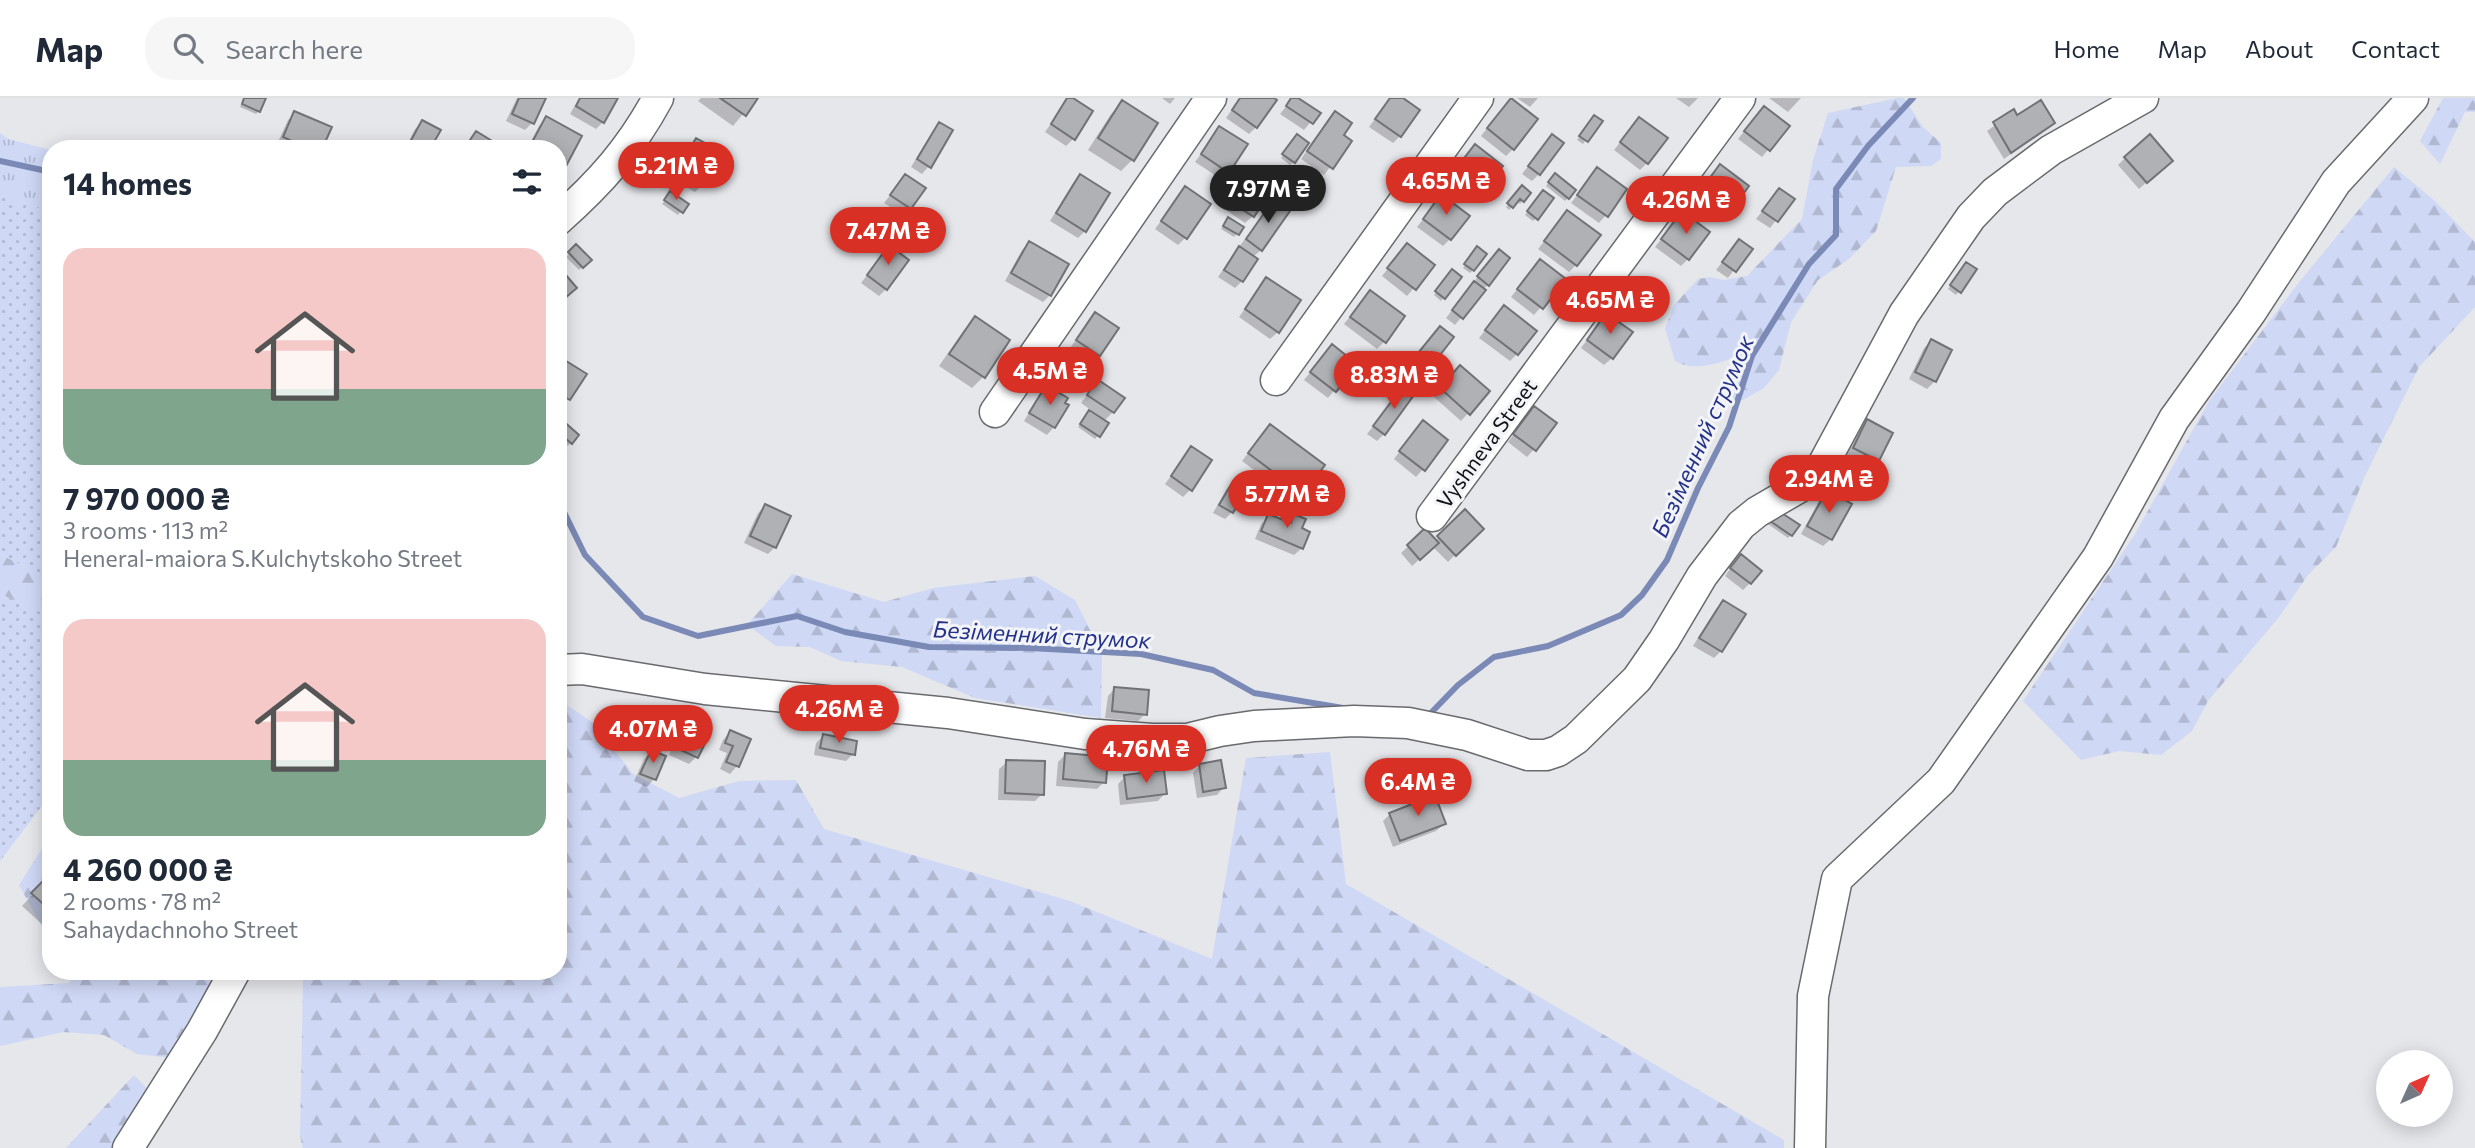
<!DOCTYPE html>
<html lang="en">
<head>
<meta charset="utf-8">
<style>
	body { margin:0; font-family:Commissioner,sans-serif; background:#f6f6f7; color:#1f2937; height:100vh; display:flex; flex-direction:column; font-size:26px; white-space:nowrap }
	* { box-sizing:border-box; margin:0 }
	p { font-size:23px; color:#747a83 }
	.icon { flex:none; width:38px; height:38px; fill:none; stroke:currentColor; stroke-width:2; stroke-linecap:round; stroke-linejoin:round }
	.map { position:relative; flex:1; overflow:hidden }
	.sheet { position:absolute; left:42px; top:42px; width:525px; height:840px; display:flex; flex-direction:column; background:#fff; border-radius:28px; box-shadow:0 4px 18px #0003 }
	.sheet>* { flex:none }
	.needle { width:46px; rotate:45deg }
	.controls { position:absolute; left:2376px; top:952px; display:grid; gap:14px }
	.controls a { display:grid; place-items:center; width:77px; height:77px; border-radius:50%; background:#fff; box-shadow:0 4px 18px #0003; font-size:35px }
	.price { position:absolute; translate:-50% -60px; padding:0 16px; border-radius:24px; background:#d93025; color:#fff; font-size:23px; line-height:46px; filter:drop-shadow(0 2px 4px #0008) }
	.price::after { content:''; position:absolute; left:50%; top:42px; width:21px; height:16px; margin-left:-10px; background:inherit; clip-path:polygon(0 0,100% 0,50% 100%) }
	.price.active { background:#222; color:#fff }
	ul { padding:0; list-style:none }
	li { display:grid; align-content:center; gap:14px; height:371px; padding:0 21px }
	li span { display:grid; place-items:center; height:217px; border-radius:21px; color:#555 }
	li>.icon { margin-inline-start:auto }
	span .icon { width:126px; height:126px; fill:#fffc; stroke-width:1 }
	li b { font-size:30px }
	h2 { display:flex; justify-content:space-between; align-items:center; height:84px; padding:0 21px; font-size:30px }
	header { display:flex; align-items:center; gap:42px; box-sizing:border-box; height:98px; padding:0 35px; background:#fff; border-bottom:2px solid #e0e1e3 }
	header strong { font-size:33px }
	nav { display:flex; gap:38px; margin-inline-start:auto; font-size:24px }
	.search { width:490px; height:63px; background:#f6f6f7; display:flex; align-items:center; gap:18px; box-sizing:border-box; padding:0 24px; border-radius:28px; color:#747a83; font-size:26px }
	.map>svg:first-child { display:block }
</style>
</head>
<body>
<header>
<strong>Map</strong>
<div class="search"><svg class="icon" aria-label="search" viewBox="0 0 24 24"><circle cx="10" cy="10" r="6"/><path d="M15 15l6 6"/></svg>Search here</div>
<nav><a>Home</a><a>Map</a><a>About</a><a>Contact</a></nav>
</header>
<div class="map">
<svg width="2475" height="1050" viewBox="0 0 2475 1050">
	<defs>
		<pattern id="grass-tufts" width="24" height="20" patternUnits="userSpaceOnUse" patternTransform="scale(1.75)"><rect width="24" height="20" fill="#cfd8f5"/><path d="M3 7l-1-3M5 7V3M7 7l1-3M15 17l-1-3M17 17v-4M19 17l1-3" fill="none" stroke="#b1b8d1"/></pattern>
		<pattern id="forest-firs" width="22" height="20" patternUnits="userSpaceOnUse" patternTransform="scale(1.75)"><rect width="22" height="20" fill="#cfd8f5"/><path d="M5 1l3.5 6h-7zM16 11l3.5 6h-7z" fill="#b1b8d1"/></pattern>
		<pattern id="garden-dots" width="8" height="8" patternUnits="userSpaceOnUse" patternTransform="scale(1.75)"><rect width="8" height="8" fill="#cfd8f5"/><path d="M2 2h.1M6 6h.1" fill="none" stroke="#b1b8d1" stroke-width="1.8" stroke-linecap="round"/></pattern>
	</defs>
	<rect width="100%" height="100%" fill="#e6e7eb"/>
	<path fill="url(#grass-tufts)" d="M0 35 8 41 51 52V113L0 98Z"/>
	<path fill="url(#forest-firs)" d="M1897 0H1904L1923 29 1941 45V61L1931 68 1896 69 1876 133 1849 161 1818 182 1791 224 1779 272 1764 290 1743 302 1731 301 1728 289 1742 257C1721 264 1695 275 1675 263L1665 230 1674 207 1698 181 1710 179 1723 182 1747 178 1802 121 1813 62 1828 15Z
		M2443 0H2475V14H2465L2440 66 2420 43Z
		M2394 69 2435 103 2475 144V209L2419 269 2365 378 2336 449 2308 477 2279 519 2208 603 2192 633 2161 657 2119 653 2081 662 2023 603 2135 436 2209 303 2300 183Z
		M0 456 51 482V519L0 496Z
		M792 476 884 504 933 490 1035 478 1075 502 1102 555 1101 620 975 600 902 569 841 563 810 549 776 548 747 527Z
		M558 601 592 624 633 676 679 700 739 683 796 682 824 731 1070 803 1212 861 1246 660 1330 654 1346 786 1784 1042V1050H303L300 1038 303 882 301 873H558Z
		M51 736V837L42 829 19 787Z
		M73 873H225L180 961 137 956 104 937 63 934 0 948V889L69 885Z
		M134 977 156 1000 117 1050H66Z"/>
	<path fill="url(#garden-dots)" d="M0 98 51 113V482L0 456Z
		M0 496 51 519V696L0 763Z"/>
	<path fill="#0003" d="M244 0H261L259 13 256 16 240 9Z
		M517 0H544L532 25 525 32 506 23Z
		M579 0H616L603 24 596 31 570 16Z
		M701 0H756L733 28 698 3Z
		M1069 0 1073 41 1066 48 1045 34Z
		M1162 0H1175L1170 6Z
		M1240 0H1271L1256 29 1249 36 1226 20Z
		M1293 0 1318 15 1304 32 1280 16Z
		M1390 0H1400V38L1393 45 1369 29Z
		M1517 0H1538L1530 9Z
		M1676 0H1698L1689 9Z
		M1769 0H1801L1788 14Z
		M1123 4 1132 62 1121 73 1088 52 1111 16Z
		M1504 9 1513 51 1506 58 1481 38Z
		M2013 14 2017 19 2053 25 2004 61 1987 33Z
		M295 15 320 51H286L277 46 288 22Z
		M1757 17 1787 29 1762 59 1738 41Z
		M546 20 580 38 564 69 558 74V51H527L539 28Z
		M1639 21 1647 65 1640 72 1614 52Z
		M1328 22 1350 43 1324 77 1301 61Z
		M1591 22 1600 24 1583 46 1577 42Z
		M422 24 428 51H405L415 31Z
		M940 26 929 68 922 76 911 69 933 33Z
		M1220 30 1228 73 1221 81 1195 64Z
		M476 35 501 51H463Z
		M696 42 702 87 695 94 672 81 689 49Z
		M1294 42 1293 64 1290 67 1281 60Z
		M381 45 393 50 392 51H376Z
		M1545 46 1539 76 1532 83 1522 76Z
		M1468 56 1501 69 1475 99 1450 80Z
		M2125 60 2163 70 2139 91 2118 67Z
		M1597 72 1606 117 1599 125 1571 105Z
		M1713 76 1729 113 1722 120 1695 100Z
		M905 78 924 91 903 117 884 105Z
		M1080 78 1085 133 1078 140 1050 123 1073 85Z
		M1552 80 1568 100 1565 103 1546 88Z
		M1240 82 1250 103 1253 118 1245 125 1220 108Z
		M1185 90V140L1178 147 1155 131Z
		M1779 92 1792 102 1770 130 1756 121Z
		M1519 93 1529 95 1520 106 1517 103 1509 112 1506 109Z
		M1540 97 1536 120 1533 123 1525 117Z
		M667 99 686 107 678 117 662 106Z
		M1441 99 1450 141 1443 148 1417 129Z
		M1274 103 1261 152 1253 159 1242 183 1235 190 1218 179 1232 158Z
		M1682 115 1688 161 1681 168 1655 149Z
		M1561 122 1576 167 1569 174 1538 151Z
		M1226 125 1242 130 1234 139 1221 131Z
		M1739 143 1750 151 1728 180 1716 172Z
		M1029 145 1050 197 1043 204 1005 183 1022 152Z
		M576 149 589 162 579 172 566 159Z
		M889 149 886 191 879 198 861 185Z
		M1474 154 1473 172 1470 175 1463 170Z
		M1400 155 1433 167 1407 198 1382 178Z
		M1492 160 1488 186 1455 227 1446 220Z
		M1963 169 1975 172 1956 197 1948 191Z
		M1533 171 1564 182 1534 217 1511 199Z
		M1450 177 1443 200 1441 203 1434 197Z
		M1266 181 1278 234 1270 241 1239 219Z
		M1370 194 1384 244 1377 251 1344 226Z
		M1095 216 1099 257 1092 264 1070 250Z
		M1497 217 1517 256 1510 263 1479 240Z
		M1606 217 1612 260 1604 267 1581 250Z
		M975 220 983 279 972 290 939 268 964 232Z
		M1433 238 1451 240 1424 272 1413 263Z
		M1931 243 1950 252 1935 283 1927 291 1909 281 1924 250Z
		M1325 256 1355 267 1328 300 1304 282Z
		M558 268 585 276 562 309 558 307Z
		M1380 272 1381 286 1378 289 1370 284Z
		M1453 276 1488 293 1461 323 1434 299Z
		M1097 284 1113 314 1103 324 1107 326 1095 341 1078 329 1091 312 1081 305Z
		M1403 291 1384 336 1377 343 1367 336Z
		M1044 294 1067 308 1054 329 1047 337 1024 323 1037 301Z
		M1527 318 1534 351 1527 359 1508 344Z
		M1868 323 1891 336 1877 362 1870 369 1847 357 1860 331Z
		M558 326 577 337 568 348 558 340Z
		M1416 331 1423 371 1416 379 1394 361Z
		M1263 336 1322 367 1294 402 1242 363Z
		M1191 351 1190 392 1183 399 1165 386Z
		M1233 385 1232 414 1225 421 1213 415 1226 392Z
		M1827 394 1831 441 1823 448 1801 436 1820 401Z
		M765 408 775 449 768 456 744 445 758 415Z
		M1465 414 1481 431 1448 464 1433 449 1412 468 1401 455 1425 433 1435 443Z
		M1774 417 1791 437 1788 440 1768 426Z
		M1269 418 1287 426 1295 418 1302 450 1294 457 1255 441 1261 426Z
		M1734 465 1750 485 1743 492 1725 478Z
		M1723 504 1721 553 1714 560 1693 548 1716 511Z
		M1115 590 1145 616 1138 623 1105 620 1108 598Z
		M688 624 696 659 689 666 669 657 680 632Z
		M730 634 737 668 730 676 720 671 727 655 719 652 723 642Z
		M823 638 853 656 846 663 814 657 816 645Z
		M651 654 664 659 654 681 647 689 634 683 644 661Z
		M1065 657 1104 684 1097 691 1056 688 1058 664Z
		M1007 664 1042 696 1035 703 998 702 999 671Z
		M1200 667 1224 689 1217 697 1197 700 1193 675Z
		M1125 679 1165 695 1158 703 1120 707 1118 686Z
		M1390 716 1444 726 1436 733 1393 749 1383 723Z
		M51 777V824L45 829 22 808Z"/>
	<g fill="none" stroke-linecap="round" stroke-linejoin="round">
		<path stroke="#7b89b6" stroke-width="6" d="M0 63 51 74
			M558 402 585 457 643 519 698 538 797 518 845 534 929 549 1030 550 1141 556 1213 572 1254 595 1343 610
			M1427 619 1458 587 1494 559 1548 548 1621 517 1642 497 1667 462 1698 390 1729 329 1752 258 1809 166 1836 137V91L1868 48 1913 0"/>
	</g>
	<path fill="#afb1b4" stroke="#717275" stroke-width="2" d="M244 0H266L260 14 242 6Z
		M519 0H546L534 26 512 16Z
		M580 0H618L604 25 576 8Z
		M720 0H758L746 18Z
		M1067 0H1073L1093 13 1075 42 1051 26Z
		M1240 0H1274L1277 2 1257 30 1232 12Z
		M1291 0H1298L1321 15 1313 26 1286 8Z
		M1390 0H1403L1420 12 1401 39 1375 21Z
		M1511 0 1538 21 1514 52 1487 30Z
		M1122 2 1158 25 1134 63 1098 40Z
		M2041 2 2055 25 2011 55 1993 24 2014 11 2017 17Z
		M1764 8 1790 28 1770 53 1744 33Z
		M294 13 332 29 322 51H309L283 39Z
		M1335 13 1352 25 1344 37 1352 43 1333 71 1307 53Z
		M1594 17 1603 23 1588 44 1579 38Z
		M546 18 582 38 565 70 558 66V51L529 50Z
		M1639 19 1668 40 1648 66 1620 44Z
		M422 22 441 32 430 51H413L408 48Z
		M939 24 953 32 931 70 917 61Z
		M1219 28 1248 46 1229 75 1201 56Z
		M476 33 505 51H477L468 45Z
		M1297 36 1309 45 1295 65 1282 56Z
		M1552 36 1564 45 1540 77 1528 68Z
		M2150 36 2173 63 2147 85 2124 59Z
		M696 40 721 54 703 88 677 73Z
		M1475 46 1503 68 1483 93 1455 72Z
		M1720 66 1749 88 1730 114 1701 92Z
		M1597 69 1627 91 1608 119 1577 97Z
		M1555 75 1576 92 1569 101 1548 84Z
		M905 76 926 90 911 111 890 97Z
		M1080 76 1110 95 1086 134 1056 115Z
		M1240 79 1259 92 1253 102 1261 108 1254 119 1226 101Z
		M1522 87 1531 95 1524 104 1520 101 1513 110 1507 105Z
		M1185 88 1211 106 1187 141 1161 123Z
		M1779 90 1795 101 1778 124 1762 113Z
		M1543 92 1554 100 1538 122 1527 113Z
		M670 93 689 106 683 115 664 102Z
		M1441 96 1470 118 1451 142 1423 121Z
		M1274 101 1290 113 1262 153 1246 141Z
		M1567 112 1601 137 1577 168 1544 143Z
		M1682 113 1710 134 1689 162 1661 141Z
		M1228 119 1244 129 1239 137 1223 128Z
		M1739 141 1753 151 1736 174 1722 164Z
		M1029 143 1069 166 1051 198 1011 175Z
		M1407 145 1435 167 1416 192 1387 170Z
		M576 146 592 162 583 170 568 154Z
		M889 147 909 162 887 192 867 177Z
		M1239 148 1258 161 1243 184 1224 172Z
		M1477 148 1487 156 1474 173 1464 166Z
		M1499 151 1510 160 1489 188 1477 178Z
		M1540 161 1566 181 1543 211 1517 191Z
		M1966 164 1977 171 1961 195 1950 187Z
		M1452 171 1462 179 1445 201 1435 193Z
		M565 176 577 190 558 206V181Z
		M1266 179 1301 202 1279 235 1245 211Z
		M1474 183 1486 192 1463 221 1452 212Z
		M1370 192 1405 218 1386 245 1350 219Z
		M1504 207 1537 233 1518 257 1485 232Z
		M1095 214 1119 230 1100 258 1076 242Z
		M1606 215 1633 234 1613 261 1587 242Z
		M975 218 1010 242 985 280 949 256Z
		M1440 228 1454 239 1433 266 1418 255Z
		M1931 241 1952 252 1936 284 1915 274Z
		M1332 246 1358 267 1336 294 1310 274Z
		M563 261 587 276 570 302 558 295V268Z
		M1383 266 1392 274 1382 288 1372 280Z
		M1460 267 1490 293 1470 317 1440 290Z
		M1097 281 1125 300 1114 315 1087 297Z
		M1403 288 1414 297 1385 337 1373 328Z
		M1051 290 1068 300 1065 305 1069 307 1055 330 1029 315 1043 292 1048 295Z
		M1534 308 1557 325 1536 353 1513 336Z
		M1089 312 1109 325 1100 339 1080 326Z
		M561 321 579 337 572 346 558 334V324Z
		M1867 321 1893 335 1879 363 1853 350Z
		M1423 322 1448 342 1425 373 1399 353Z
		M1270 326 1325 367 1303 396 1248 355Z
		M1191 348 1212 362 1192 393 1171 378Z
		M1233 383 1247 391 1233 415 1219 407Z
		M1827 392 1852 406 1832 442 1807 428Z
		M765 406 791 418 776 450 750 438Z
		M1465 411 1484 431 1456 458 1437 438Z
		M1777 412 1800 427 1792 438 1770 423Z
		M1268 416 1291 425 1294 416 1306 421 1302 430 1310 434 1303 451 1261 433Z
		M1425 430 1439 445 1420 462 1407 447Z
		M1741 456 1762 473 1751 486 1730 470Z
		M1723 502 1746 516 1722 554 1699 540Z
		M1114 589 1149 592 1147 617 1112 613Z
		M687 622 711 633 698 660 674 649Z
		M730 632 751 641 739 669 726 664 733 648 725 645Z
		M823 636 857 643 855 657 820 650Z
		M651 652 666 658 656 682 640 676Z
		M1065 655 1108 659 1106 685 1063 681Z
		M1006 662 1045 663 1044 697 1005 695Z
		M1221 662 1226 690 1203 694 1199 666Z
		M1164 672 1167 696 1127 701 1124 677Z
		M1435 697 1446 726 1400 743 1389 715Z
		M51 775V813L31 795Z"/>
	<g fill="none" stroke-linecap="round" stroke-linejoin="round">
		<defs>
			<path id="minor" d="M558 122C601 84 631 50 658 0
				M1276 282 1478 0
				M995 314 1211 0
				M1432 418 1740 0
				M558 572 582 571 705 591 948 615 1085 636 1152 641H1187L1220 633 1254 628 1354 623 1408 625 1467 637 1528 657H1546L1558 653 1576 641 1637 581 1664 542 1702 478 1741 427 1757 414 1810 383 1819 374 1904 216 1971 119 1995 94 2051 52 2143 0
				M128 1050 202 933 235 873
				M1810 1050 1813 898 1837 781 1941 683 2098 459 2174 321 2251 214 2336 84 2413 0"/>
		</defs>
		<use href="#minor" stroke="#696a6d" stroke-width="33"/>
		<use href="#minor" stroke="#fff" stroke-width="30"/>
	</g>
	<g text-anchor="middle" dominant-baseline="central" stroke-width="6" stroke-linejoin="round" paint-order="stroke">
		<g font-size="21" fill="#111213" stroke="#f3f4f8">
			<text transform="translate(1486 345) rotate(-54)">Vyshneva Street</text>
		</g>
		<g font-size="23" font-style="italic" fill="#25328a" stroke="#f3f4f8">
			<text transform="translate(1702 338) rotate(-66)">Безіменний струмок</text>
			<text transform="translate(1042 536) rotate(3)">Безіменний струмок</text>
		</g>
	</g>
</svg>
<div class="controls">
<a><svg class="needle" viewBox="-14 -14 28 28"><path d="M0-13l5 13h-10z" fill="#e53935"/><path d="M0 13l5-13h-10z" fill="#747a83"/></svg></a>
</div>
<b class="price" style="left:676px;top:104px">5.21M ₴</b>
<b class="price" style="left:1446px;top:119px">4.65M ₴</b>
<b class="price active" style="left:1268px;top:127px">7.97M ₴</b>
<b class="price" style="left:1686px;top:138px">4.26M ₴</b>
<b class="price" style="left:888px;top:169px">7.47M ₴</b>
<b class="price" style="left:1610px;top:238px">4.65M ₴</b>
<b class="price" style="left:1050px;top:309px">4.5M ₴</b>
<b class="price" style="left:1394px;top:313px">8.83M ₴</b>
<b class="price" style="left:1829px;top:417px">2.94M ₴</b>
<b class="price" style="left:1287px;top:432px">5.77M ₴</b>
<b class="price" style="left:839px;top:647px">4.26M ₴</b>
<b class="price" style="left:653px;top:667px">4.07M ₴</b>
<b class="price" style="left:1146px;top:687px">4.76M ₴</b>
<b class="price" style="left:1418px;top:720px">6.4M ₴</b>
<section class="sheet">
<h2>14 homes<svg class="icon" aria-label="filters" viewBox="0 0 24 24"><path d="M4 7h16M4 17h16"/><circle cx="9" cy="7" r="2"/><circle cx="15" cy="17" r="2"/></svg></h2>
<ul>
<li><span style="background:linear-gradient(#f6c9c9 65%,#7fa58c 0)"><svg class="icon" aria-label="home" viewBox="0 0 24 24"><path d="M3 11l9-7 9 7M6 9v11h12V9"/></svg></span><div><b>7 970 000 ₴</b><p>3 rooms · 113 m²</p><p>Heneral-maiora S.Kulchytskoho Street</p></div></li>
<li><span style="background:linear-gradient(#f6c9c9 65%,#7fa58c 0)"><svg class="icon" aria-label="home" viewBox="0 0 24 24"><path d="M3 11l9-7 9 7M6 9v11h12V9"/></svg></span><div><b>4 260 000 ₴</b><p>2 rooms · 78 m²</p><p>Sahaydachnoho Street</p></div></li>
</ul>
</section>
</div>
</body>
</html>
